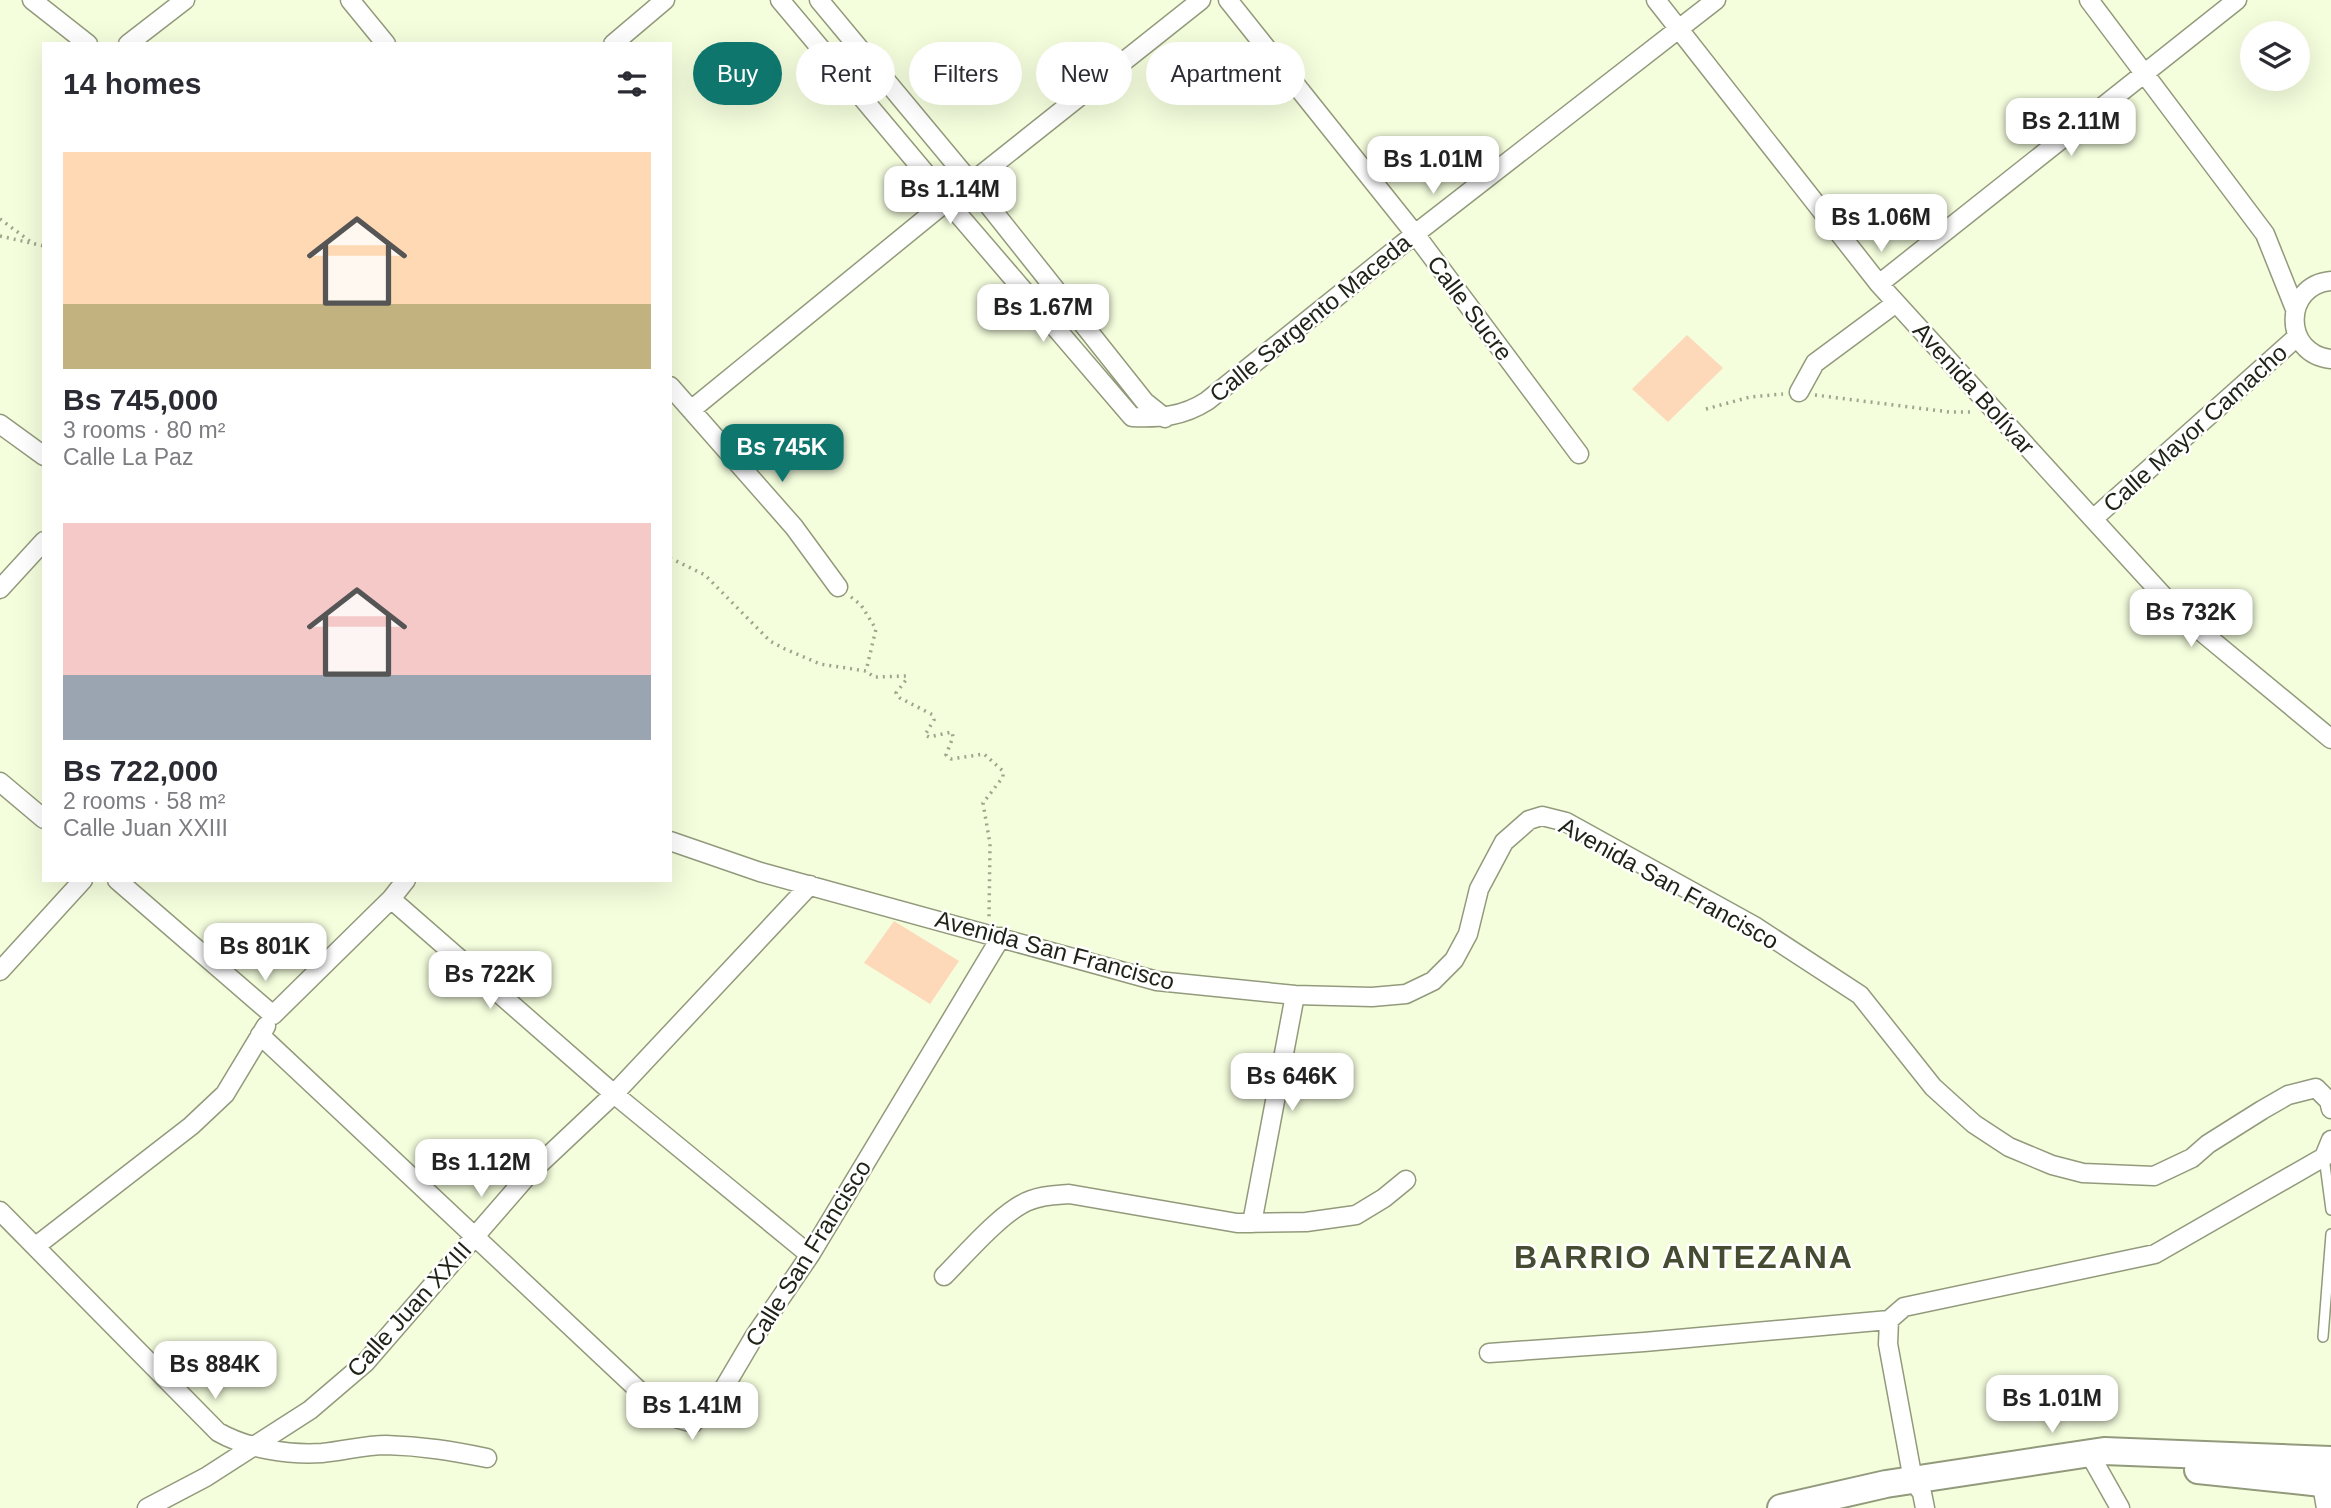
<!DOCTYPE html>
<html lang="en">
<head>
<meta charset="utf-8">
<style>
	body { margin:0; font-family:Arial,sans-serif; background:#f7f7f7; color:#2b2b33; height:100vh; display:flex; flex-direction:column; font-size:26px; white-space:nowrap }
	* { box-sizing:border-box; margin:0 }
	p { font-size:23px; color:#7c7c81 }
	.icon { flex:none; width:38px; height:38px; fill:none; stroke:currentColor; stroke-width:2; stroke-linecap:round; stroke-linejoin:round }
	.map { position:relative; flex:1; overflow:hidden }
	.details { position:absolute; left:42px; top:42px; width:630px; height:840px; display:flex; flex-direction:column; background:#fff; border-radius:0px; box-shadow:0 7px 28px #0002 }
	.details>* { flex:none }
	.guide { position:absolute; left:693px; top:42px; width:665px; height:63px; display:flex; gap:14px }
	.fabs { position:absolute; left:2240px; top:21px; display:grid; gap:14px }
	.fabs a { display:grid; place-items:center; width:70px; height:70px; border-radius:50%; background:#fff; box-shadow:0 7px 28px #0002; font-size:35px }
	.price { position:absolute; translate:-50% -60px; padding:0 16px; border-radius:14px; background:#fff; color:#222; font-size:23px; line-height:46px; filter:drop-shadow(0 2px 4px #0008) }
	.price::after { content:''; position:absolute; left:50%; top:42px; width:21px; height:16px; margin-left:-10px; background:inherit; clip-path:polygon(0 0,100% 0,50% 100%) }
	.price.current { background:#0f766e; color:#fff }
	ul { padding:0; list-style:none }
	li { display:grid; align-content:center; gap:14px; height:371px; padding:0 21px }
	li span { display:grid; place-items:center; height:217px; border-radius:0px; color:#555 }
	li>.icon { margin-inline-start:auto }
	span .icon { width:126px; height:126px; fill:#fffc; stroke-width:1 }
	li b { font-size:30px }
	h2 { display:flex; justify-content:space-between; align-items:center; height:84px; padding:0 21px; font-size:30px }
	.tag { padding:0 24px; border-radius:32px; background:#fff; box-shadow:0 7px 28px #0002; font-size:24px; line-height:63px }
	.tag.current { background:#0f766e; color:#fff }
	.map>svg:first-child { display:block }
</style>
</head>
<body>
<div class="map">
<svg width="2331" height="1508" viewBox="0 0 2331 1508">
	<rect width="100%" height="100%" fill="#f4fedd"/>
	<path fill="#fdd9ba" d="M1687 335 1723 368 1668 422 1632 389Z
		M894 921 959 961 930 1004 864 963Z"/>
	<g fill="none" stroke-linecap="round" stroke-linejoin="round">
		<defs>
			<path id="lane" d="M2324 1157 2331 1210
				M2323 1337 2331 1234"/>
			<path id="street" d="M32 0 88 44
				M350 0 386 44
				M780 0 943 194
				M819 0 968 179
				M1228 0 1415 234 1579 454
				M1656 0 1879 284 2093 519 2180 614 2331 739
				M2089 0 2265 234 2295 309
				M128 44 185 0
				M613 44 665 0
				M972 182 1201 0
				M974 187 1145 402 1165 418
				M952 207 1132 417C1160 418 1182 417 1207 401L1415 234 1716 0
				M2331 281C2283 285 2282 354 2331 359
				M1879 284 2237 0
				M670 386 794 527 838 587
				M1799 392 1815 363 1896 303
				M691 410 946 202
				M0 424 44 456
				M2093 519 2298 336
				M0 589 44 541
				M0 782 44 819
				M670 841 760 872 1157 981 1295 995 1372 997 1406 994 1433 981 1454 960 1468 934 1479 889 1504 842 1529 820 1542 816 1566 822 1756 927 1860 995 1933 1087 1974 1124 2009 1147 2052 1165 2083 1173 2154 1176 2192 1158 2208 1144 2262 1110 2288 1095 2316 1088 2329 1101 2331 1109
				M117 880 273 1015 391 899 406 880
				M391 899 614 1094 810 1255
				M0 971 83 880
				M260 1035 665 1415 693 1423 721 1393 754 1337 810 1255 1001 937
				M0 1211 218 1432C248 1449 288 1455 322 1453 344 1451 365 1445 386 1445 423 1446 452 1451 487 1458
				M1252 1223 1295 995
				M36 1246 191 1126 225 1094 266 1026
				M944 1276C965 1255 1004 1209 1031 1200 1043 1195 1056 1195 1069 1194L1237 1223 1306 1222 1356 1215 1384 1198 1406 1180
				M1489 1353 1644 1342 1889 1320
				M2089 1453 2120 1508
				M2320 1474 2326 1508
				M147 1508 206 1477 310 1410 365 1363 529 1174 614 1094 810 885
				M1925 1508 1922 1493 1913 1480 1888 1344 1889 1320 1904 1307 2155 1254 2324 1157 2331 1140"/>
			<path id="secondary" d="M2198 1470 2331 1484
				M1781 1508 1886 1484 2104 1451 2331 1460"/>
		</defs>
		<use href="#lane" stroke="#929a7c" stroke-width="12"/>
		<use href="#street" stroke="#929a7c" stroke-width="21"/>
		<use href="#secondary" stroke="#929a7c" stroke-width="30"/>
		<path stroke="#9ea58d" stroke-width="3.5" stroke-dasharray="2 5" stroke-linecap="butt" d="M0 219 31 242
			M0 236 44 246
			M1815 395 1949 412H1971
			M1706 409 1750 397 1783 394
			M670 558 705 575 770 641 785 649 820 664 866 671 874 677 906 676V680L896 693 900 698 933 715 934 720 925 735 929 737 952 732 953 737 946 755 951 759 984 754 1003 771V777L983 803 990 844 989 917
			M851 597 861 605 876 629 866 671"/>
		<use href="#lane" stroke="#fff" stroke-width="9"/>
		<use href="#street" stroke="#fff" stroke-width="18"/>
		<use href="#secondary" stroke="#fff" stroke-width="26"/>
	</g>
	<g text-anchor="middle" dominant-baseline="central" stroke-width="5" stroke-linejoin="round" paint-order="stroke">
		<g font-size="24" fill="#1f2216" stroke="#fff">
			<text transform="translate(1470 308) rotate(53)">Calle Sucre</text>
			<text transform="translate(1310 318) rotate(-39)">Calle Sargento Maceda</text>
			<text transform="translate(1974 388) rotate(48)">Avenida Bolívar</text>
			<text transform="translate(2195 428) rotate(-42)">Calle Mayor Camacho</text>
			<text transform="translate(1669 883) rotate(29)">Avenida San Francisco</text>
			<text transform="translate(1055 950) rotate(15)">Avenida San Francisco</text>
			<text transform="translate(808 1253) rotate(-58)">Calle San Francisco</text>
			<text transform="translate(409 1309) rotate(-48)">Calle Juan XXIII</text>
		</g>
		<g font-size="32" font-weight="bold" letter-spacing="2" fill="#454c31" stroke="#fff">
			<text x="1684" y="1257">BARRIO ANTEZANA</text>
		</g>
	</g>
</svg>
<div class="fabs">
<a><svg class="icon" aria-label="layers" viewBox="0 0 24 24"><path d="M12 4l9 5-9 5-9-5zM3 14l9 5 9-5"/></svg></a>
</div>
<b class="price" style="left:2071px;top:158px">Bs 2.11M</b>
<b class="price" style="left:1433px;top:196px">Bs 1.01M</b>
<b class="price" style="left:950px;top:226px">Bs 1.14M</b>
<b class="price" style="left:1881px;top:254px">Bs 1.06M</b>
<b class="price" style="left:1043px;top:344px">Bs 1.67M</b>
<b class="price current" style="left:782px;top:484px">Bs 745K</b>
<b class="price" style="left:2191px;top:649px">Bs 732K</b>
<b class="price" style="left:265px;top:983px">Bs 801K</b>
<b class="price" style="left:490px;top:1011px">Bs 722K</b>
<b class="price" style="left:1292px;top:1113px">Bs 646K</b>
<b class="price" style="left:481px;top:1199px">Bs 1.12M</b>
<b class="price" style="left:215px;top:1401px">Bs 884K</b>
<b class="price" style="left:2052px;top:1435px">Bs 1.01M</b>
<b class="price" style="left:692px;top:1442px">Bs 1.41M</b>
<div class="guide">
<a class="tag current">Buy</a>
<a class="tag">Rent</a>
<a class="tag">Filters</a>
<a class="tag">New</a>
<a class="tag">Apartment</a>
</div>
<section class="details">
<h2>14 homes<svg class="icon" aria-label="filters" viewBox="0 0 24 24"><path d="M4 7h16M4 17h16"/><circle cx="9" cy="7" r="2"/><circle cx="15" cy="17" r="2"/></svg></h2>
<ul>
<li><span style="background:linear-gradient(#ffd9b3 70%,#c2b280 0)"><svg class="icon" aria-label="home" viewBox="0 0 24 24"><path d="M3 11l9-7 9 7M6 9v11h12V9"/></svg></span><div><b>Bs 745,000</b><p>3 rooms · 80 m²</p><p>Calle La Paz</p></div></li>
<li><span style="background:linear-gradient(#f6c9c9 70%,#9aa5b1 0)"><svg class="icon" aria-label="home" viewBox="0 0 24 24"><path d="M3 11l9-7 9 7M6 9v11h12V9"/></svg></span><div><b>Bs 722,000</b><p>2 rooms · 58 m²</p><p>Calle Juan XXIII</p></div></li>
</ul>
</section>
</div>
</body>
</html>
